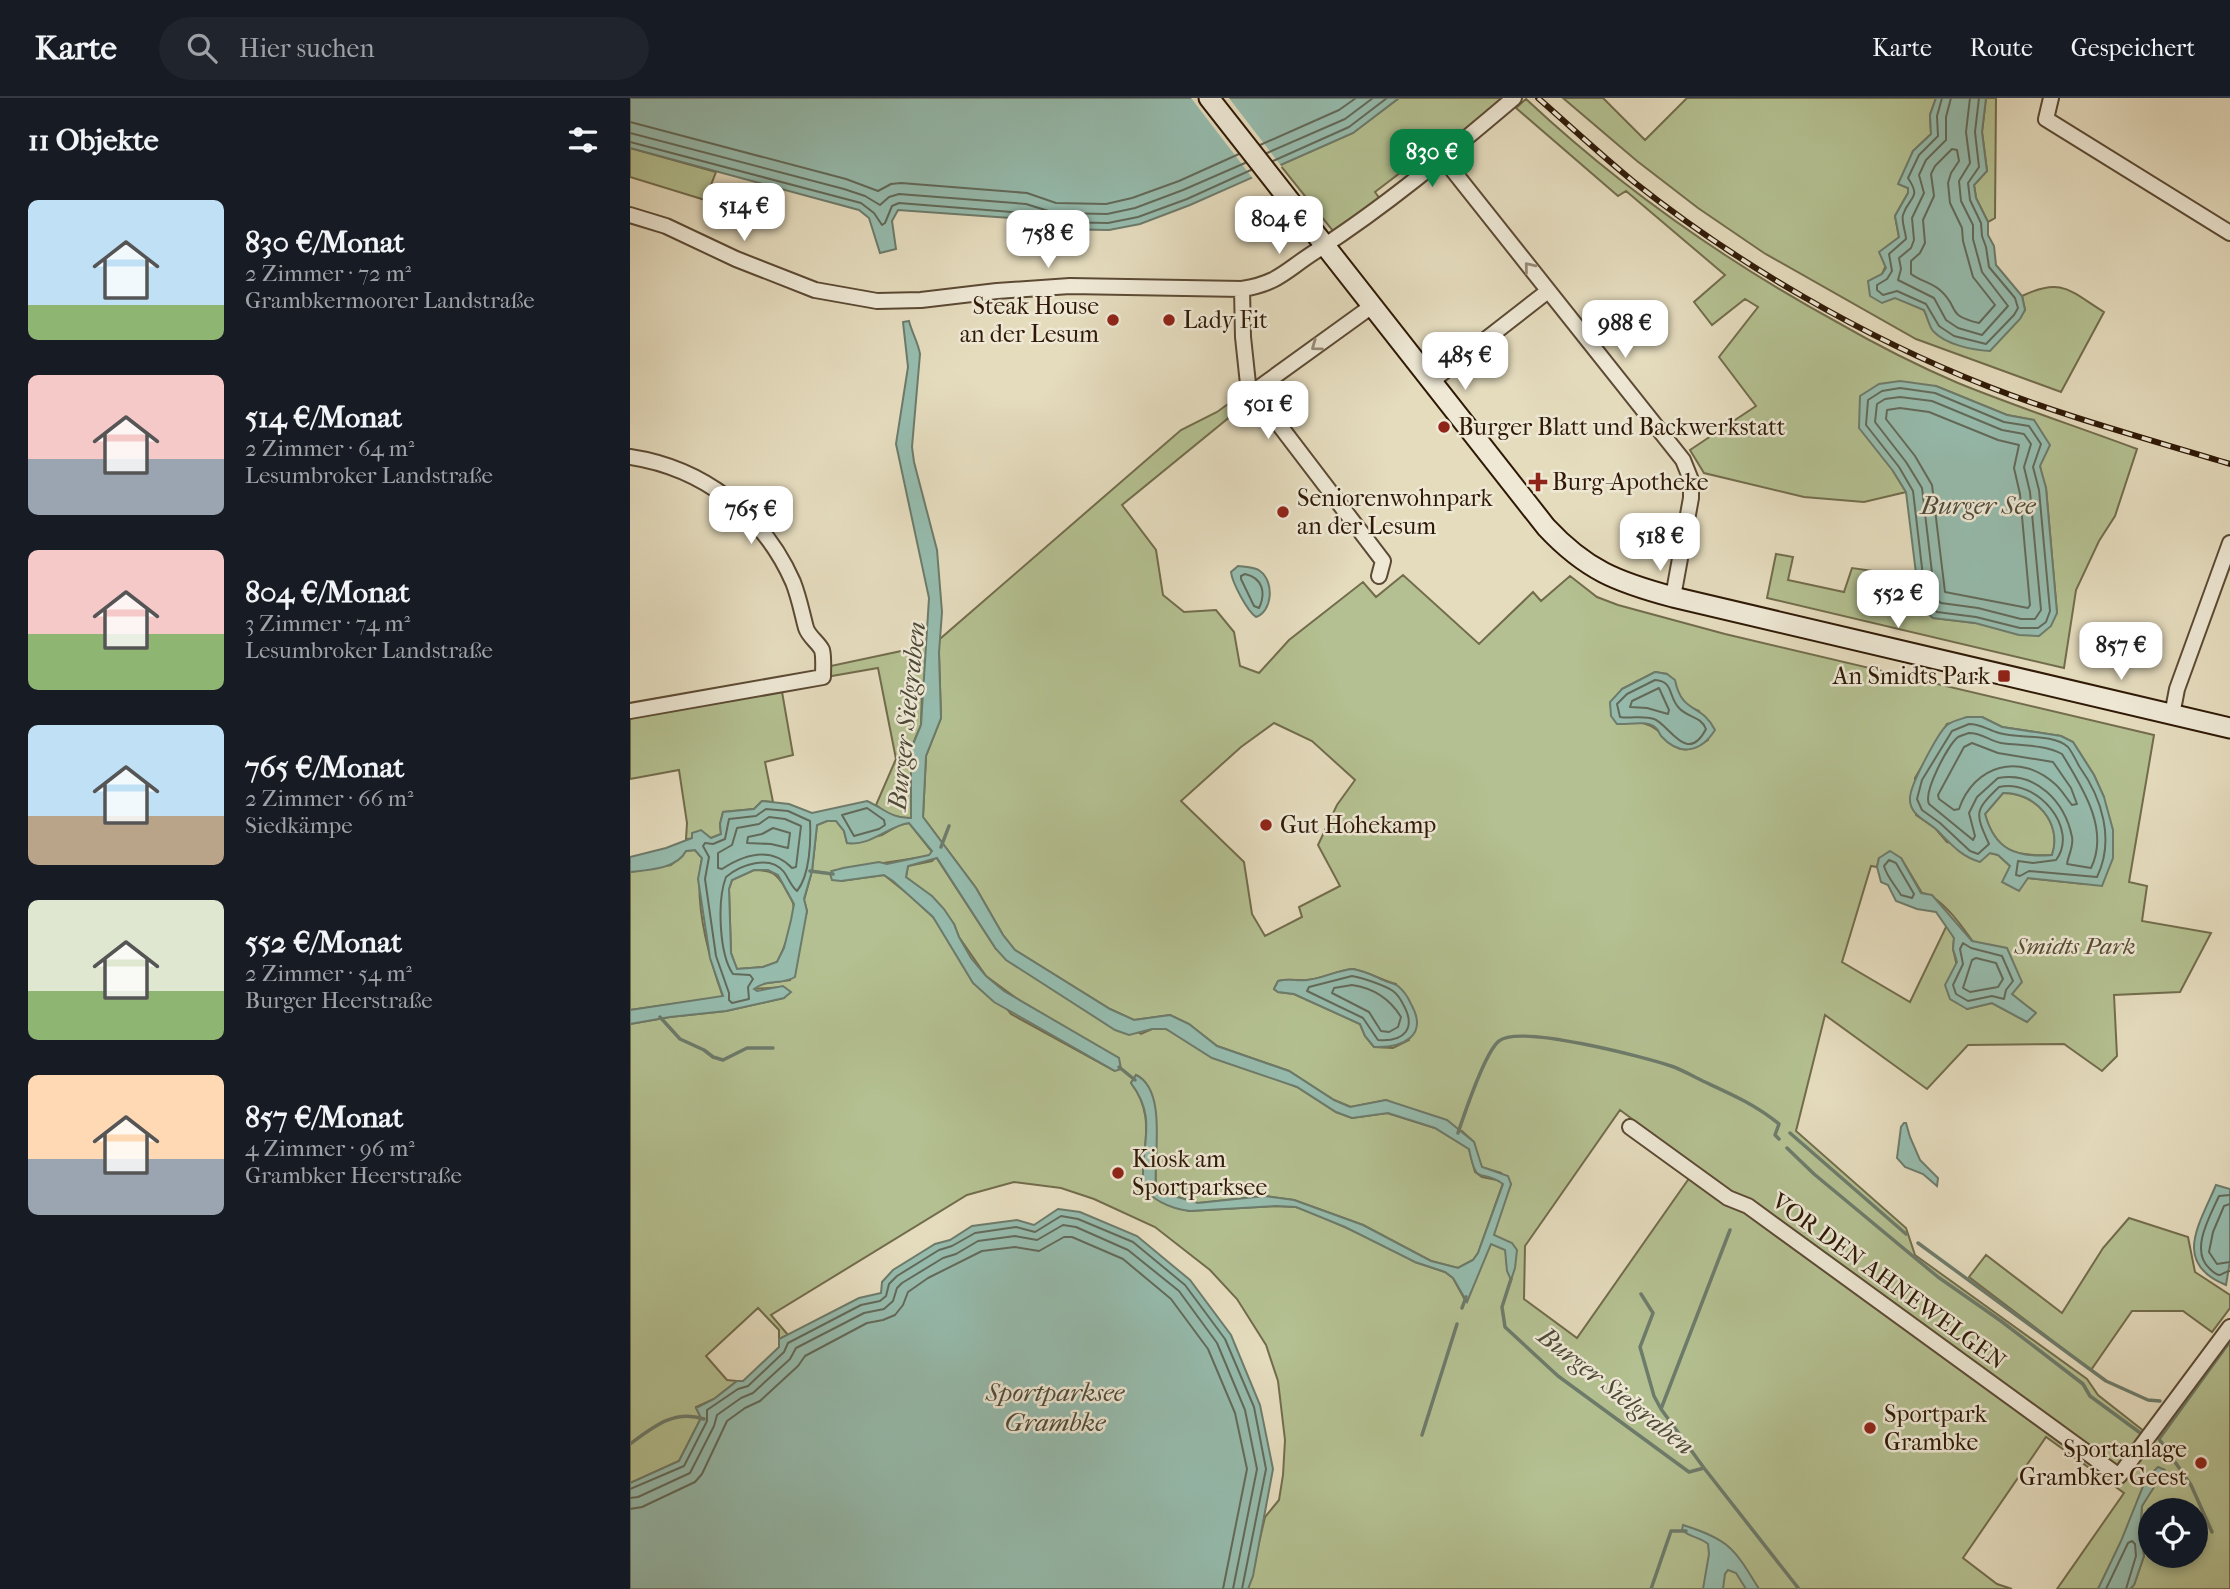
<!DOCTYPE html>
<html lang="de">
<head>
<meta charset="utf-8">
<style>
	body { margin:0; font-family:"IM FELL French Canon",serif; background:#20242c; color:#f1f3f6; height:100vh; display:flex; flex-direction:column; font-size:26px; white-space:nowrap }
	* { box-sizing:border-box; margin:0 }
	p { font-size:23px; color:#9ea1a6 }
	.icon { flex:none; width:38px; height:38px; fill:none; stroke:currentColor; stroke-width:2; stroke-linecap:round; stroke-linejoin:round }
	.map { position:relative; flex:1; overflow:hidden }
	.details { display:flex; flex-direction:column; background:#171b24; width:630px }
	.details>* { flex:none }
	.tools { position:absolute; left:1508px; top:1400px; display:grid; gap:14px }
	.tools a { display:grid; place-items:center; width:70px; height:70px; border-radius:50%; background:#171b24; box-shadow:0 4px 10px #0003; font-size:35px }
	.price { position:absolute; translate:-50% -60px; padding:0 16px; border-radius:14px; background:#fff; color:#222; font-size:23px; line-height:46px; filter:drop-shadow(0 2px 4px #0008) }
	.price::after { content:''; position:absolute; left:50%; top:42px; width:21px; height:16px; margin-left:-10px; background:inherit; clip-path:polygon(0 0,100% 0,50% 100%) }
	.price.selected { background:#0b8043; color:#fff }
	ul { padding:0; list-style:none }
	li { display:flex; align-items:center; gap:21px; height:175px; padding:0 28px }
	li span { display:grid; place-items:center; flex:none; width:196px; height:140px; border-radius:10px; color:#555 }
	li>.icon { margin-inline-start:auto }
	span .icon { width:84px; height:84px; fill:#fffc; stroke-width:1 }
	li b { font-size:30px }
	h2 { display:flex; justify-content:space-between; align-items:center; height:84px; padding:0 28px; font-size:30px }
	header { display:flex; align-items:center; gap:42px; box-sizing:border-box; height:98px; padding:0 35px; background:#171b24; border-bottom:2px solid #363941 }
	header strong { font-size:33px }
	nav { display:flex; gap:38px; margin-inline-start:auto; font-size:24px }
	.search { width:490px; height:63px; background:#20242c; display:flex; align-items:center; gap:18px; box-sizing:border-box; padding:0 24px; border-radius:38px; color:#9ea1a6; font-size:26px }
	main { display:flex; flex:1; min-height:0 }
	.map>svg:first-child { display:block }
</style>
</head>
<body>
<header>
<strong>Karte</strong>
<div class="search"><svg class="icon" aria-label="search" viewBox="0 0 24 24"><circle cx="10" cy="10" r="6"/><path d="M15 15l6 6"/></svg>Hier suchen</div>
<nav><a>Karte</a><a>Route</a><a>Gespeichert</a></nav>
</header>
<main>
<section class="details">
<h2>11 Objekte<svg class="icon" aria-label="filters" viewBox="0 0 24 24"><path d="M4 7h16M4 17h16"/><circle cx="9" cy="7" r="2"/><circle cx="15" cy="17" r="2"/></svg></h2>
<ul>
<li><span style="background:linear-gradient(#bfe0f5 75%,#8fb573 0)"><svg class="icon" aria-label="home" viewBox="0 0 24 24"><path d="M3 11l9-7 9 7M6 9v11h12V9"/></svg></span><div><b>830 €/Monat</b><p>2 Zimmer · 72 m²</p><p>Grambkermoorer Landstraße</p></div></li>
<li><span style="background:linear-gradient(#f6c9c9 60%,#9aa5b1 0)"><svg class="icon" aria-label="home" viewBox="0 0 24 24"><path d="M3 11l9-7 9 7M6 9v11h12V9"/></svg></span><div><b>514 €/Monat</b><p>2 Zimmer · 64 m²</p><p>Lesumbroker Landstraße</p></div></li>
<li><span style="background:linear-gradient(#f6c9c9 60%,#8fb573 0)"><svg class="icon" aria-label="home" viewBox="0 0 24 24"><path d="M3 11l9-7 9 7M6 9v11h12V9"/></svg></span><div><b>804 €/Monat</b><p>3 Zimmer · 74 m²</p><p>Lesumbroker Landstraße</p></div></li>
<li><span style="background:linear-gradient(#bfe0f5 65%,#b9a48a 0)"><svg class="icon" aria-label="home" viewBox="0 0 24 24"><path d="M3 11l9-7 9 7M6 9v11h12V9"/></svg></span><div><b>765 €/Monat</b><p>2 Zimmer · 66 m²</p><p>Siedkämpe</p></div></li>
<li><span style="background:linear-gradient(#dfe7d0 65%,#8fb573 0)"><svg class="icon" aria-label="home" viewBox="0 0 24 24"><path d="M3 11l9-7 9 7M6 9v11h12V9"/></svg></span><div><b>552 €/Monat</b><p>2 Zimmer · 54 m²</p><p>Burger Heerstraße</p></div></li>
<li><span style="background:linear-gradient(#ffd9b3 60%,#9aa5b1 0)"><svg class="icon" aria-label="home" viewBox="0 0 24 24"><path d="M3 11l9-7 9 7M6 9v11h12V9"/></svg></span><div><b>857 €/Monat</b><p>4 Zimmer · 96 m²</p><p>Grambker Heerstraße</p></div></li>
</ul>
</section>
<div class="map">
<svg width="1600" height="1491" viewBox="0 0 1600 1491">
	<rect width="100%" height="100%" fill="#e5dcbe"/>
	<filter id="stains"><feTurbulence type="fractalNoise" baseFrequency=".00286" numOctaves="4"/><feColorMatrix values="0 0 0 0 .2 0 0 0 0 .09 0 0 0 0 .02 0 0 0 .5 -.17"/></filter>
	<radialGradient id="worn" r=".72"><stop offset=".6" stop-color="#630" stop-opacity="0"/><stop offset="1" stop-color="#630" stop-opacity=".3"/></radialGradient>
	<path fill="#b4c091" stroke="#726c4c" stroke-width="2" fill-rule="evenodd" d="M769 0H872L796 65 791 59 745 94 750 101 703 133 650 67 723 35Z
		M933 0H973L1015 42 1057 0H1306L1300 17 1301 36 1283 53 1269 86 1278 90V95L1265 118 1269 139 1252 176 1265 199 1294 212 1303 232 1377 234 1395 212 1392 198C1432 179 1440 193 1474 214L1431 294 1286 241 1134 155 1068 110 1007 63Z
		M1356 0H1366L1365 120 1358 124 1346 100 1344 87 1357 73 1352 34Z
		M896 1C991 90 1092 161 1205 223 1245 246 1286 267 1328 285 1387 309 1448 329 1507 351L1485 418 1469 443 1446 492 1434 570 1137 500 1146 456 1163 459 1158 482 1214 494 1222 470 1286 479 1290 508 1303 520 1345 525 1427 515 1416 390 1411 375 1404 322 1377 317 1306 288 1263 373 1276 394 1234 404 1174 399 1074 375 1060 352 1126 308 1089 259 1128 209 1115 201 1082 227 1064 204 1095 177 996 93 988 98 886 10Z
		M0 50 86 74 75 102 0 79Z
		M612 296 618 304 492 407 526 452 533 497 554 514 586 512 604 534 610 568 629 575 659 542 733 484 746 499 773 477 849 546 903 494 911 503 940 478 967 499 988 507 1095 536 1524 637 1499 784 1517 788 1512 823 1581 835 1550 894 1484 897 1487 958 1472 973 1434 946 1338 947 1297 991 1195 917 1166 1033 1276 1130 1285 1157 1457 1281 1468 1297 1524 1341 1600 1239V1491H1500L1504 1487 1514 1458 1510 1433 1512 1408 1522 1391 1516 1381 1492 1443 1468 1491H1427L1494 1395 1416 1339 1333 1460 1367 1486 1382 1491H618L635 1419 649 1402 653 1377 655 1342 648 1283 636 1247 607 1201 580 1172 525 1129 464 1101 431 1090 384 1084 337 1097 141 1217 158 1237 149 1241V1232L128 1210 76 1258 97 1282 107 1283 84 1301 66 1309 71 1320 49 1363 0 1385V926L40 919 96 913 154 900 153 889 123 891 130 886 160 882 177 813 174 802 182 773 187 727 197 723H206L214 733 217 745 252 737 269 727 279 725 302 754 299 758 202 773 211 783 254 777 283 800 303 819 381 916 485 973 356 878 329 839 324 826 276 779 278 768 302 763 306 759 366 851 511 936 522 931H536L667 989 706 1014 722 1020 757 1015 805 1030 839 1051 845 1074 852 1079 867 1082 873 1085 848 1155 843 1162 828 1170 801 1163 733 1127 664 1102 635 1098 568 1105 544 1098 526 1089C523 1062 535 990 506 977L501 985C528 1021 510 1050 514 1091L535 1105 559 1113 646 1108 666 1109 683 1115 760 1149 785 1164 815 1174 823 1180 835 1202 837 1203 881 1086 871 1075 851 1069 844 1044 832 1033 756 1002 721 1009 704 1002 659 973 587 948 559 926 540 917 504 922 480 911 385 852 373 837 346 790 293 719 296 658 311 620 309 555 292 593 291 627 281 651V720C266 720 257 716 246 707L266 661 248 570 196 579V569L304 546 551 332 587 314ZM1025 574 1037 576 1055 607 1069 613 1078 642C1041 668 1042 633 1013 625L992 591ZM1352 619 1372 629 1431 638 1443 644 1464 677 1474 699 1454 786 1398 780 1380 768 1368 757 1317 744 1305 730 1286 717 1285 680 1317 626ZM644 625 682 643 725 682 707 707 688 747 710 788 669 809 672 819 635 838 622 816 614 764 551 703 611 649ZM1249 760H1271L1292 795C1323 800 1359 875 1383 897 1390 904 1398 909 1405 914L1397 924 1362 905 1337 911 1323 851 1324 840 1317 827 1280 904 1212 864 1241 768 1247 769ZM723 871C739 874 751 882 766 886L779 942 763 950 744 949 735 938 730 926 664 896 648 894 644 891 648 883C659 880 667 883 677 882 692 881 707 872 723 871ZM990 1012 1067 1069 947 1240 894 1201 895 1148ZM1521 1412H1566V1458H1521Z
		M151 588 163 657 135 664 143 704 132 703 124 711 93 714 90 726 91 736 81 740 56 741 57 725 49 672 0 681V616Z
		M1373 695C1406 695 1433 725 1422 757 1385 759 1365 753 1355 716Z
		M65 752 72 760C63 803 78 857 93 899L0 912V774L41 767 56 753Z
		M124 772C141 772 147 775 155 790 157 794 161 800 163 805 167 819 154 851 147 864L133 869 107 871 101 855 99 791 102 782Z
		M1499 1120 1558 1139 1565 1174 1600 1197V1210L1582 1234 1553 1213H1502L1461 1272 1339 1179 1356 1157 1432 1215 1473 1150Z"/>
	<path fill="#96bcae" stroke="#6d7b6b" stroke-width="2" fill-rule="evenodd" d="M0 0H769L723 35 560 107 510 126 479 132 422 131 394 121 268 112 262 123 266 151 250 155 239 120 229 112 0 50Z
		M1306 0H1356L1352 34 1357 73 1344 87 1346 100 1358 124V137L1364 148 1366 167 1392 198 1395 212 1390 221 1360 253C1343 252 1316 247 1303 233 1299 228 1297 218 1294 212L1265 200 1252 205 1240 198 1238 183 1252 176 1256 170 1249 154 1269 139 1265 118 1278 95V90L1268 86 1283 53 1301 36 1300 17Z
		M279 223C282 235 288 244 290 256L282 349 284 364 307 452 312 514 309 555 311 620 296 658 293 719 346 790 373 837 385 852 480 911 504 922 540 917 559 926 587 948 659 973 704 1002 720 1009 756 1002 817 1022 844 1044 852 1069 878 1078 881 1086 864 1137 882 1145 887 1152 885 1170 881 1182 877 1173 875 1152 861 1146 837 1204 823 1180 815 1174 785 1164 715 1129 666 1109 646 1108 560 1113C542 1111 515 1101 513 1082 512 1043 527 1019 501 985L506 977C538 992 523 1060 526 1089L544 1098 568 1105 635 1098 664 1102 733 1127 801 1163 828 1170 843 1162 848 1155 873 1086C850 1069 847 1091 839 1051L805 1030 758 1015 722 1020 706 1014 667 989 582 960 536 931H522L499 937 485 932 376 862 366 851 307 760 278 768 276 779 302 798 314 811 324 826 329 839 341 860 356 878 374 893 489 960 491 971 485 973 364 904 343 885 303 819 263 783 254 777 211 783 202 782 200 776 202 773 213 770 249 764 257 766 299 757 302 753 279 725C258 728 240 749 217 745L214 733 206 723H197L187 727 182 773 174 801 177 813 165 879C152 887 136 881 124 891L127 893 153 888 161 894 154 900 96 913 40 919 0 926V912L93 898 80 860 68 781 72 760 65 752 56 753C47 771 18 772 0 774V759L36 750 62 740V735L71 732 81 740 91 736 90 726 93 714 124 711 132 703 159 706 182 715 237 703C253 710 262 721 281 720V651L291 627 299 500 266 346 278 269 273 224ZM124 772H138L148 777 164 806 161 822 154 850 147 864 133 869 107 871 101 855 99 791 102 782Z
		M1270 283 1306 288 1377 317 1404 322 1420 347 1410 368 1416 390 1427 515 1421 528 1409 538 1389 537 1345 525 1303 520 1290 508 1276 394 1263 373 1229 330 1230 298 1249 286Z
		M608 468C615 469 625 469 630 473 645 484 642 514 626 519 617 513 602 484 601 474Z
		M1025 574 1037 576 1045 582C1052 617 1072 605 1085 632 1071 654 1050 659 1031 638 1029 635 1028 631 1025 629 1016 622 998 627 987 626L981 618 980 604 992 591Z
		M1337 619H1352L1372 629 1431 638 1443 644 1464 677 1474 699 1483 732V760L1472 788 1398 780 1389 793 1372 784 1380 768 1368 757 1360 755 1350 764C1330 758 1320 745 1307 732 1296 722 1279 717 1280 700 1280 687 1308 635 1317 627 1322 623 1331 621 1337 619ZM1373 695C1405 694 1433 725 1422 757 1386 760 1365 752 1355 716Z
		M1260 753 1271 760 1291 795 1302 797 1342 843 1377 850 1392 884 1382 896 1406 915 1397 924 1362 905 1337 911 1320 901 1315 887 1327 864 1323 851 1324 840 1306 814 1287 811 1266 803 1258 787 1251 784 1247 769 1249 760Z
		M723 871C735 873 742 877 753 882 758 885 764 885 768 888 774 893 778 899 781 906 799 938 773 950 744 949L735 938 730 926 664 896 648 894 644 891 648 883C659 880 666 883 677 882 692 881 707 872 723 871Z
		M1274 1025H1276L1280 1039 1290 1062 1308 1080 1307 1088 1293 1076 1275 1069 1267 1060 1271 1029Z
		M1586 1087 1600 1091V1163L1596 1187C1542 1165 1569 1127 1586 1087Z
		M428 1111 450 1114 507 1138 560 1182 601 1237 630 1307 643 1371 623 1478 618 1491H0V1385L49 1363 71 1320 66 1310 84 1301 107 1283H113L149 1249V1241L229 1200 251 1195 252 1184 263 1172 305 1146 320 1142 342 1128 387 1122 404 1127Z
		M1528 1369 1535 1372 1512 1408 1510 1433 1514 1458 1504 1487 1500 1491H1468L1491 1443 1516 1381Z
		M1053 1427C1100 1442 1104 1450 1129 1491H1116L1106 1475 1098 1472 1095 1476 1093 1491H1073L1079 1456 1078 1446C1070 1439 1059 1439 1052 1432Z"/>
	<path fill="#e5dcbe" d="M561 0H599L652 69 624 82Z"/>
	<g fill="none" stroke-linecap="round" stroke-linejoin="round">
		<path stroke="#626a5a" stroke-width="2" d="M1312 0 1307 18 1308 38 1289 57 1278 80C1292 101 1279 98 1273 117 1271 124 1276 134 1276 141L1259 156 1262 173 1257 181 1247 187V192L1253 197 1267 193 1296 206 1309 228 1324 238 1356 246 1384 217 1388 210 1385 200 1359 169 1356 149 1352 138 1351 125 1340 102 1338 85 1349 69 1345 34 1349 0
			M1321 0 1316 19V42L1296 62 1289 77 1294 95 1282 120 1284 142 1281 150 1269 160 1271 171 1268 182 1304 200 1316 222 1328 230 1352 237 1378 208 1352 174 1343 141V127L1331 103 1329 83 1340 65 1336 34 1340 0
			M0 24 216 81 248 93 261 86 271 85 397 95 426 105 476 106 502 100 549 83 609 56
			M0 35 214 91 235 98 250 107 259 99 269 96 396 106 425 115 477 116 505 110 553 92 615 65
			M0 44 231 105 244 115 252 127 255 125 262 108 269 105 395 115 423 124 478 125 508 119 557 101 621 72
			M630 47 709 12 726 0
			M1322 51 1327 52 1329 63 1321 75 1318 85 1320 105 1332 130 1333 143 1343 179 1365 207 1349 225C1315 217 1330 210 1311 193 1303 185 1290 183 1281 176V163L1290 155 1295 145 1293 122 1304 98 1301 76 1305 68Z
			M637 55 715 21 743 0
			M643 63 719 29 757 0
			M1270 290 1305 295 1374 324 1399 328 1411 346 1403 369 1409 392 1420 513 1416 524 1408 530H1390L1346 519 1307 514 1296 504 1283 393 1269 369 1236 327 1238 302 1252 293Z
			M1270 299 1302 303 1372 332 1394 336 1401 346 1394 369 1400 394 1411 512 1405 521H1391L1348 510 1311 505 1305 500 1292 390 1276 364 1245 324 1247 306 1255 301Z
			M1270 310 1299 314 1368 342 1389 347 1384 370 1390 396 1400 507 1398 510 1315 494 1302 387 1285 358 1256 321 1257 312Z
			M615 476C633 480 636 495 629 510L624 508 611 481V478Z
			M1025 582C1044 583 1038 599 1049 610 1058 620 1071 618 1076 631 1057 668 1039 626 1024 621 1012 617 1001 621 990 619L987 606 997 596Z
			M1029 590 1039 612 1038 616 1017 610 1000 609 1002 603Z
			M1339 626C1351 626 1358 632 1369 635 1388 641 1423 635 1438 649 1442 654 1446 662 1449 668 1472 700 1485 742 1467 779L1399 773 1390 778 1386 777 1388 763 1403 765 1426 762C1450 730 1406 680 1369 689 1344 713 1345 715 1359 746L1348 756 1340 753 1310 725 1292 712 1287 701 1292 682 1322 633Z
			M1339 635C1352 635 1360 643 1371 645 1391 648 1414 646 1432 656 1452 689 1480 731 1461 770L1437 766C1438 758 1444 748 1442 739 1435 704 1406 673 1368 680L1347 699 1339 715 1345 738 1343 742 1299 706C1293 694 1318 647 1328 639 1332 637 1336 636 1339 635Z
			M1342 645 1368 655 1423 664 1441 690 1447 706 1442 707C1436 700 1432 692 1425 686 1390 654 1344 667 1329 711L1324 712 1309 701 1308 697 1334 649Z
			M237 710 254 722 255 727 249 731 224 738 212 717Z
			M136 711 158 713 180 723C181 743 180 777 167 793 161 788 159 781 154 774 140 756 110 767 96 779 87 802 89 856 103 876L120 877 123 881 118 889 119 901 102 905 99 902V895L86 858 75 781 79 759 73 748 75 745 83 746 95 741 99 721 126 718Z
			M139 719 155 721 171 728 166 769 162 770C141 748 115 756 92 771L88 770V755L102 747 107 730 129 726Z
			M143 730 160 735 158 750 141 746 117 745 118 739 132 736Z
			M1259 762 1266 765 1284 796 1282 800 1271 797C1265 787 1257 779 1254 768Z
			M1333 845 1341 850 1372 858 1383 883 1376 892 1374 901 1362 898 1338 903 1326 896 1323 887 1333 866 1330 851Z
			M1346 860 1366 865 1373 881 1368 889 1340 894 1333 890 1342 862Z
			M722 878C733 880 754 887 763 893 767 896 771 902 773 906 787 931 774 944 748 942L733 920 677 893 679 889Z
			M722 887C743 890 760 901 771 919L768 929 759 934 751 933 739 914 702 895 704 890Z
			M1600 1097 1589 1098C1580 1118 1559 1153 1580 1171 1582 1173 1586 1177 1590 1177 1593 1176 1596 1173 1600 1173
			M1600 1106 1594 1108 1583 1134 1579 1154 1587 1166 1600 1164
			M0 1391 54 1368 77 1323V1312L108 1291 118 1288 154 1254 158 1245 231 1207 250 1203 256 1198 259 1186 267 1178 309 1152 322 1148 345 1135 386 1129 405 1134 431 1118 448 1121 503 1144 555 1187 595 1241 624 1309 636 1371 612 1491
			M0 1400 8 1399 60 1375 84 1328 87 1317 111 1300 123 1295 160 1261 166 1250 234 1215 254 1211 263 1203 267 1190 272 1185 313 1160 326 1156 348 1143 385 1138 407 1142 433 1127 446 1129 498 1152 549 1193 587 1245 615 1312 627 1371 603 1491
			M0 1411 12 1409 65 1384 72 1376 97 1323 115 1310 130 1303 168 1268 175 1258 237 1225 253 1222 265 1217 273 1207 278 1194 298 1180 352 1153 385 1149 409 1153 434 1139H442L493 1161 541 1201 578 1251 605 1315 617 1371 593 1491
			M1476 1491 1498 1445 1502 1443 1505 1446 1506 1458 1496 1491"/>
		<path stroke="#6d7b6b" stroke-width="3.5" d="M311 749 319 728
			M180 773 203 776
			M30 919 50 941 74 952 83 959 93 962 117 950H143
			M489 969 505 982
			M828 1035C834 1017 855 954 869 943 889 926 1014 959 1041 968 1053 972 1064 979 1075 984 1101 996 1126 1007 1149 1026L1145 1037 1149 1041
			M1160 1035 1276 1136
			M1157 1050 1184 1076 1308 1179 1371 1223 1453 1286 1460 1298 1509 1334
			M1288 1145 1476 1283 1518 1302 1530 1303
			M881 1181 872 1209 875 1229 928 1278 1059 1374 1074 1370 1169 1491
			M1011 1196 1023 1215 1010 1249 1024 1298 1031 1311
			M832 1210 836 1199
			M792 1337 827 1226
			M0 1346C23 1329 44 1311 74 1321
			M1074 1370 1031 1311 1100 1132
			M1582 1434 1561 1387 1529 1341 1600 1243
			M1021 1491 1041 1433H1056"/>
		<defs>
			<path id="street" d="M1421 0 1416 21 1600 135
				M813 60 1053 362 1061 382V400L1043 499
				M0 117 36 128 106 161 185 192 247 203 291 202 367 193 440 188 612 191C648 185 654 174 683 155 755 109 819 55 884 0
				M612 191 613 239 618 286 753 463 749 478
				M801 284 918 193
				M623 294 742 208
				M0 359C73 370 133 416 163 484 169 499 172 515 176 530 179 539 188 544 192 552 194 559 193 571 193 579L0 613
				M1542 617 1547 591 1600 445
				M1000 1029 1098 1100 1118 1108 1489 1378 1600 1229"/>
			<path id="secondary" d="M579 0 916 429C956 472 987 484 1043 499L1600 630"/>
		</defs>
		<use href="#street" stroke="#5c4a34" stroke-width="18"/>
		<use href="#secondary" stroke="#2f1906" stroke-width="23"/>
		<use href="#street" stroke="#eee8d5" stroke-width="14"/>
		<use href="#secondary" stroke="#eee8d5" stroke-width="19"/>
		<defs>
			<path id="rail" d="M908 0C940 28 971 57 1004 84 1107 166 1235 240 1357 288 1436 319 1518 341 1600 366"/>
		</defs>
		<use href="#rail" stroke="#2f1906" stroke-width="6"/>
		<use href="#rail" stroke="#eee8d5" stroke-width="3.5" stroke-dasharray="10" stroke-linecap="butt"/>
	</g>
	<defs><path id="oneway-chevron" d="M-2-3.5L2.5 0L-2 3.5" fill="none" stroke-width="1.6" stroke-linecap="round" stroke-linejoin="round" transform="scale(1.75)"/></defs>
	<g stroke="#988b78">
		<use href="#oneway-chevron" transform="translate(899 169) rotate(-129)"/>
		<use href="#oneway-chevron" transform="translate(686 248) rotate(144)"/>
	</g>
	<g fill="#8f2418" stroke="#eee8d5" stroke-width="2.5">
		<circle cx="483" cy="222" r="7"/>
		<circle cx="539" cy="222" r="7"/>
		<circle cx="814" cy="329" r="7"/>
		<path d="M904.5 373.5h7v7h7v7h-7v7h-7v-7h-7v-7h7z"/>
		<circle cx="653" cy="414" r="7"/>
		<rect x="1367" y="571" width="14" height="14" rx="3.5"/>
		<circle cx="636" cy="727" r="7"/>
		<circle cx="488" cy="1075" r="7"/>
		<circle cx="1240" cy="1330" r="7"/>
		<circle cx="1571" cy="1365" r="7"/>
	</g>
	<g text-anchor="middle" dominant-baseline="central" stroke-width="5" stroke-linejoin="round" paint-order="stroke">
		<g font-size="24" fill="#2f1906" stroke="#eee8d5" text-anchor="start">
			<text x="469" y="208" text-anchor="end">Steak House<tspan x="469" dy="28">an der Lesum</tspan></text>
			<text x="553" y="222">Lady Fit</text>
			<text x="828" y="329">Burger Blatt und Backwerkstatt</text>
			<text x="922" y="384">Burg-Apotheke</text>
			<text x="667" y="400">Seniorenwohnpark<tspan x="667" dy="28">an der Lesum</tspan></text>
			<text x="1360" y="578" text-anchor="end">An Smidts Park</text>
			<text x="650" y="727">Gut Hohekamp</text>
			<text x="502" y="1061">Kiosk am<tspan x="502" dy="28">Sportparksee</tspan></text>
			<text x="1254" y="1316">Sportpark<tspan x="1254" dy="28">Grambke</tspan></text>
			<text x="1557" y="1351" text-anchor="end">Sportanlage<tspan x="1557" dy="28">Grambker Geest</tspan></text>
		</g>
		<g font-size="24" font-style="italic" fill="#574b30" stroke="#eee8d5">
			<text x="1445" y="848">Smidts Park</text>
		</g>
		<g font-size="24" fill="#2f1906" stroke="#eee8d5">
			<text transform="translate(1259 1183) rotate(36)">VOR DEN AHNEWELGEN</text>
		</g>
		<g font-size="26" font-style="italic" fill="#4e4a38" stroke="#eee8d5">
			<text x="1348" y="407">Burger See</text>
			<text transform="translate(277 618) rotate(-84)">Burger Sielgraben</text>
			<text transform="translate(986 1293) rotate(38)">Burger Sielgraben</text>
			<text x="425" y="1294">Sportparksee<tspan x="425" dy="30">Grambke</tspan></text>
		</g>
	</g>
	<rect width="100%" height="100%" filter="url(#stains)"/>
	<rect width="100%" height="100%" fill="url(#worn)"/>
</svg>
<div class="tools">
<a><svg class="icon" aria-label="locate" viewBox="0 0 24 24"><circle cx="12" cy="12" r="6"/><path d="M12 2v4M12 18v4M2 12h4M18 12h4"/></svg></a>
</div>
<b class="price selected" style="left:802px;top:91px">830 €</b>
<b class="price" style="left:114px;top:145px">514 €</b>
<b class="price" style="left:649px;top:158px">804 €</b>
<b class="price" style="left:418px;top:172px">758 €</b>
<b class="price" style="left:995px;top:262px">988 €</b>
<b class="price" style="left:835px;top:294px">485 €</b>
<b class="price" style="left:638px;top:343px">501 €</b>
<b class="price" style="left:121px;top:448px">765 €</b>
<b class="price" style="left:1030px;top:475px">518 €</b>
<b class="price" style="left:1268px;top:532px">552 €</b>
<b class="price" style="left:1491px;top:584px">857 €</b>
</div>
</main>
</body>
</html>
